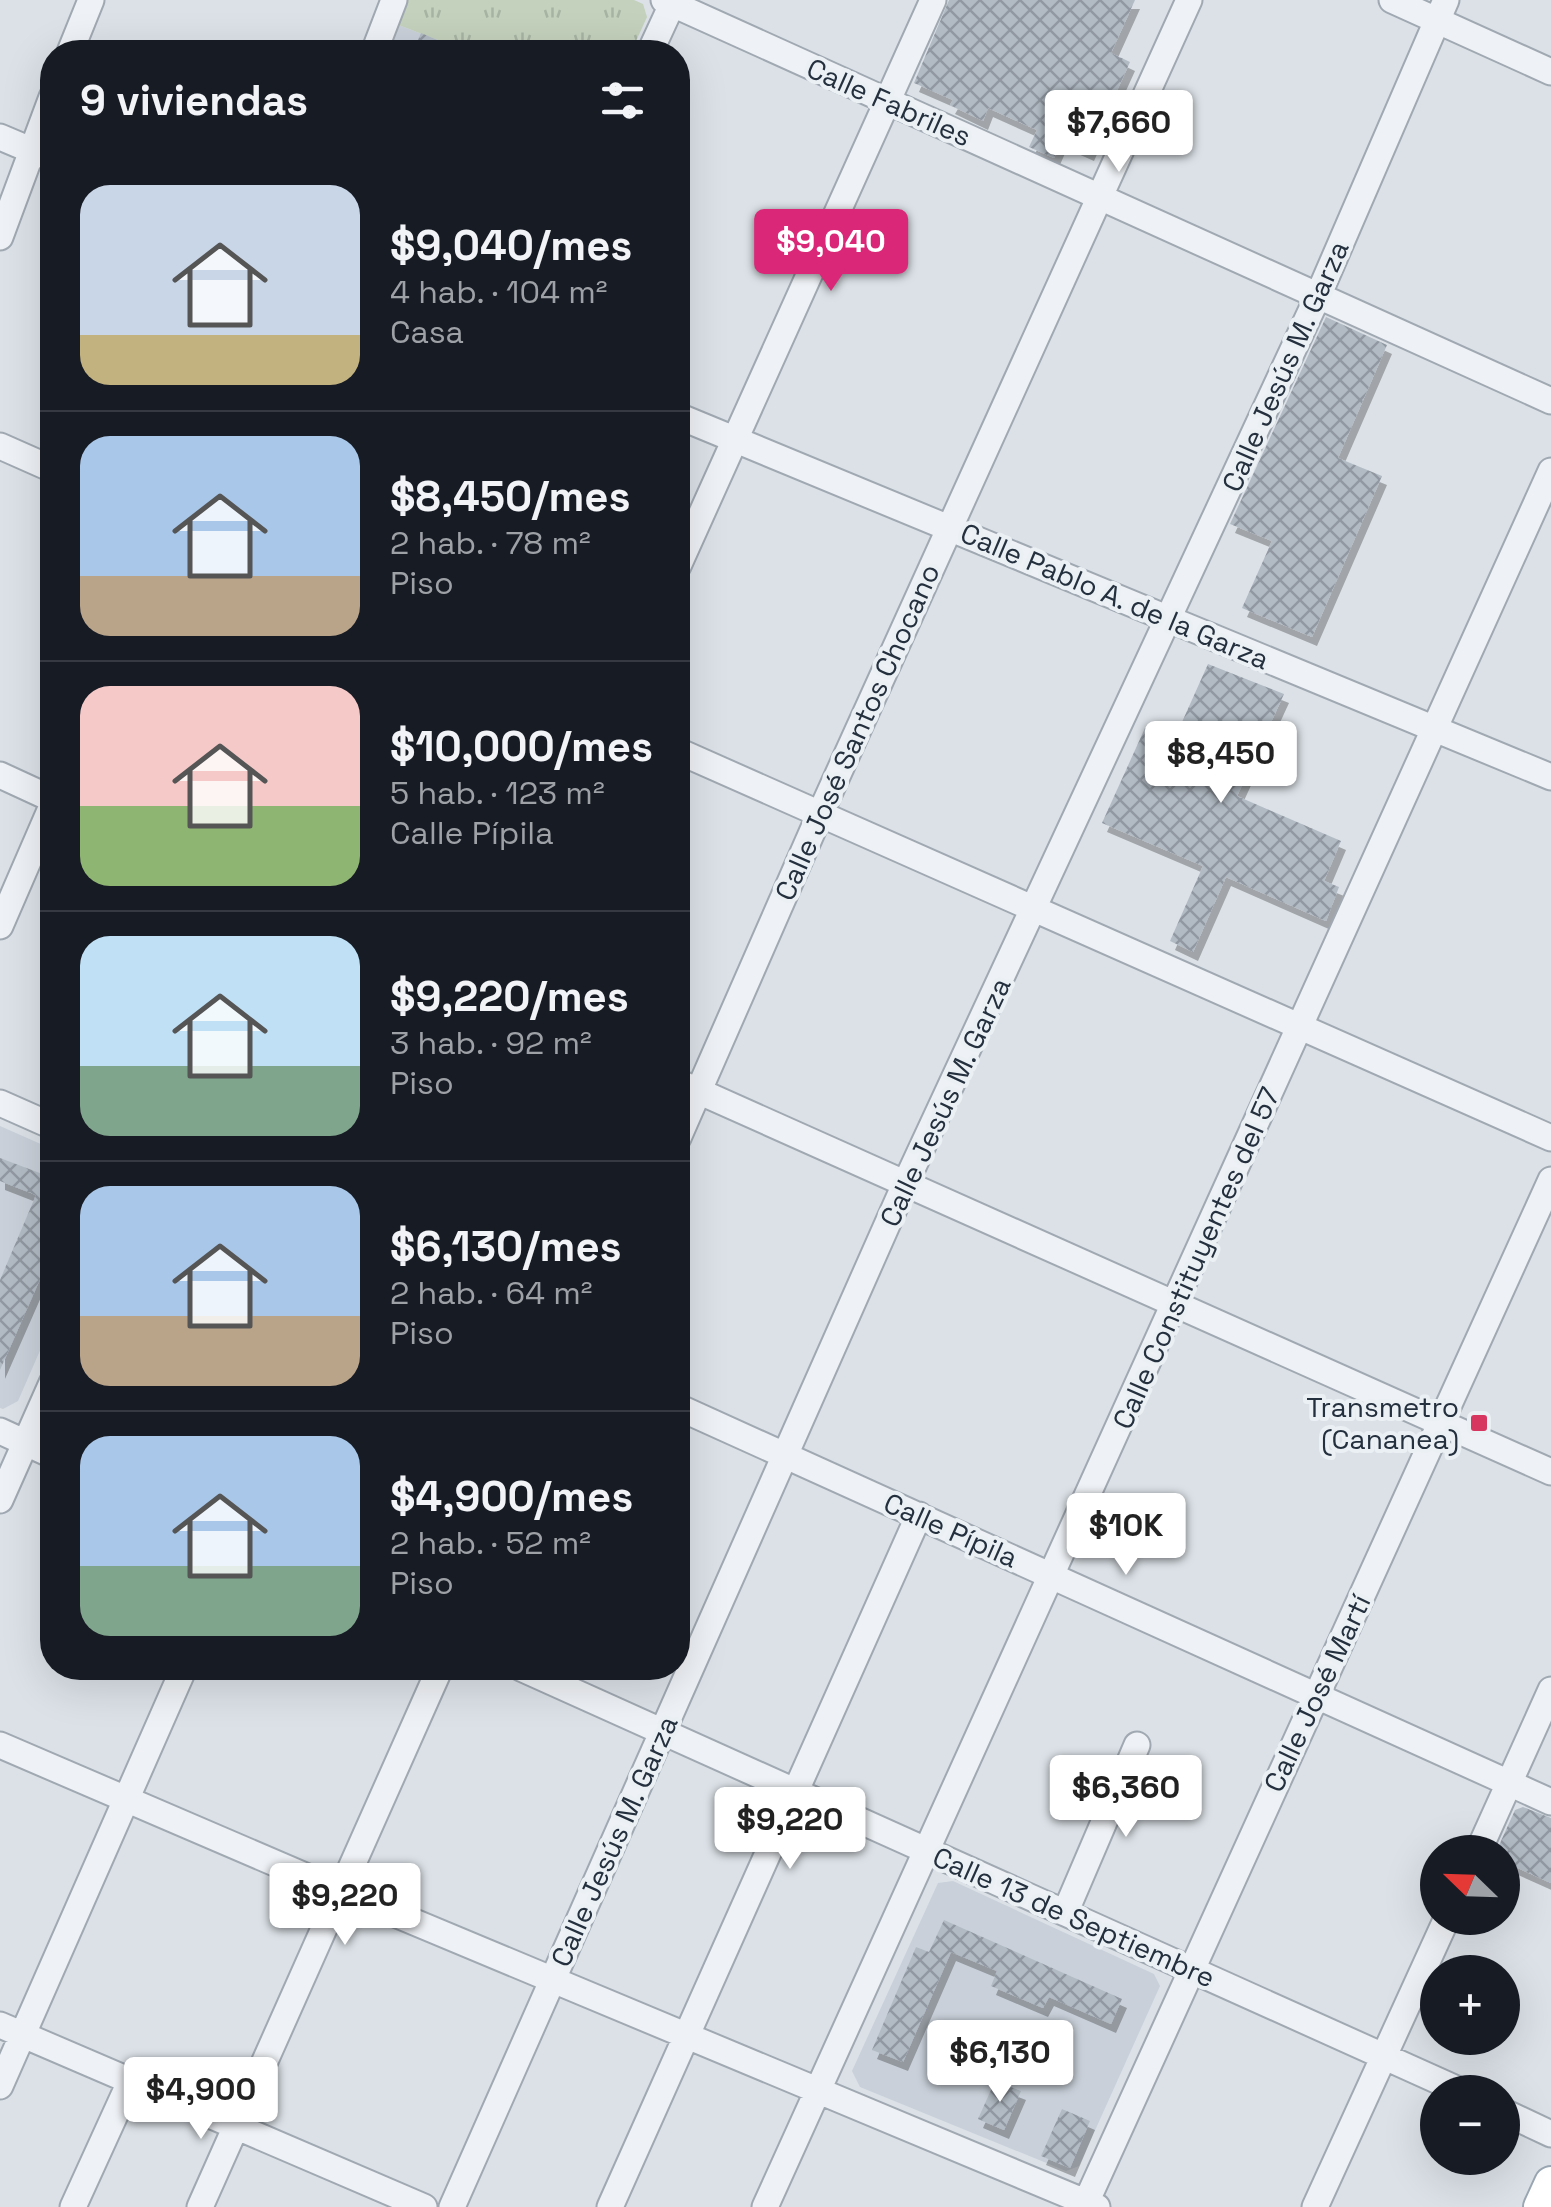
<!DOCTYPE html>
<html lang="es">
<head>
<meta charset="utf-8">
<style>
	body { margin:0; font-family:"Space Grotesk",sans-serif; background:#242831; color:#f1f3f6; height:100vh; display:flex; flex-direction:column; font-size:38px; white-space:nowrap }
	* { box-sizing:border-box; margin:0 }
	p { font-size:32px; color:#9ea1a6 }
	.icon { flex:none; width:55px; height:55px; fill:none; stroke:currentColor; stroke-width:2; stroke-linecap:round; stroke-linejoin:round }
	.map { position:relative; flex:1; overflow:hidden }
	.sheet { position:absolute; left:40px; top:40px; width:650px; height:1640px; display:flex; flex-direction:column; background:#171b24; border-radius:40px; box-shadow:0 10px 40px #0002 }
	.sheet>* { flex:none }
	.needle { width:65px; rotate:293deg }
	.tools { position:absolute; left:1420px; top:1835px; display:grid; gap:20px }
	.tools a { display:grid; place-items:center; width:100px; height:100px; border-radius:50%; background:#171b24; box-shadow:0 10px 40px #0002; font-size:50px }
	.price { position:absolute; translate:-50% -85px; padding:0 22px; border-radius:10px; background:#fff; color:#222; font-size:32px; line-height:65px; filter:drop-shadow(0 2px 5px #0008) }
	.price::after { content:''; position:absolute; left:50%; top:60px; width:30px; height:22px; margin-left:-15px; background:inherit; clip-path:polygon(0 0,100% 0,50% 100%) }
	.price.on { background:#db2777; color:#fff }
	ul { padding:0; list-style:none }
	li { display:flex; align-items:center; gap:30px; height:250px; padding:0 40px }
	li+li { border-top:2px solid #363941 }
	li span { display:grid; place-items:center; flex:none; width:280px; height:200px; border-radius:30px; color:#555 }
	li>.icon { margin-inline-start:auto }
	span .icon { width:120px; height:120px; fill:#fffc; stroke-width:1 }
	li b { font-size:42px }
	h2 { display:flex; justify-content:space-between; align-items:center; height:120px; padding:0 40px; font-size:42px }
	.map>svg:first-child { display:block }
</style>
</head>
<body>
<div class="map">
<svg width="1551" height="2207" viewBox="0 0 1551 2207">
	<defs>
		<pattern id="grass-tufts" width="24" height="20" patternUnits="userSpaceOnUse" patternTransform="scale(2.5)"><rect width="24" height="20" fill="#c4d1bc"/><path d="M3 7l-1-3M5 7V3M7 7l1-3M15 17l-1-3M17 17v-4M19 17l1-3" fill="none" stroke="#a8b4a3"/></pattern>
		<pattern id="building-cross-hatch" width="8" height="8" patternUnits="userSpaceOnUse" patternTransform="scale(2.5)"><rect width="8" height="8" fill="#b2bbc4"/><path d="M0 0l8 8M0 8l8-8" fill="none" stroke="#9198a1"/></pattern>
		<filter id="shadow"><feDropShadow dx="5" dy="9" stdDeviation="0" flood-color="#0004"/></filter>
	</defs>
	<rect width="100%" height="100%" fill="#dbe1e7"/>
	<path fill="#c9d0d9" d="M396 24 469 52H385Z
		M0 1126 52 1149V1323L18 1401 3 1409 0 1408Z
		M953 1881 1154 1974 1160 1986 1079 2166 1066 2171 860 2087 852 2071 938 1883Z"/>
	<path fill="url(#grass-tufts)" d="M405 0H634L643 4 647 17 631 52H469L396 24Z"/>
	<path fill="url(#building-cross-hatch)" filter="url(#shadow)" d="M949 0H1135L1111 53 1130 62 1089 152 1062 140 1054 158 1029 147 1037 130 988 108 983 121 950 105 953 100 914 83Z
		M421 33 466 52H413Z
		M1326 317 1387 345 1338 458 1382 476 1312 637 1242 608 1272 541 1230 524Z
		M1208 664 1284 694 1237 796 1341 841 1324 881 1339 887 1326 921 1226 877 1193 952 1170 941 1203 866 1102 823 1145 728 1174 740Z
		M0 1158 45 1175 52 1158V1252L0 1370V1280L36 1195 0 1181Z
		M1523 1807 1551 1818V1883L1502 1861V1852H1496L1515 1810Z
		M944 1920 1122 1999 1111 2024 1049 1997 1043 2008 991 1986 997 1971 951 1952 903 2062 872 2050 916 1947 929 1952Z
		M995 2081 1021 2091 1004 2130 978 2119Z
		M1062 2109 1090 2121 1070 2168 1041 2156Z"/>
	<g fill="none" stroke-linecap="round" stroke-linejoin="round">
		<defs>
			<path id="minor" d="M664 0 1551 401
				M1392 0 1551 72
				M70 52 91 0
				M374 52 394 0
				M650 52 674 0
				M0 137 52 159
				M0 237 52 97
				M678 416 1551 777
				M0 446 52 469
				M678 566 933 0
				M678 751 1551 1138
				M0 775 52 799
				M0 926 52 806
				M678 1082 1551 1472
				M0 1103 52 1126
				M678 1138 820 814 1189 0
				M678 1407 1551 1802
				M0 1431 52 1455
				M0 1500 52 1383
				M521 1668 1463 2092
				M0 1745 340 1891 1097 2207
				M1478 1852 1551 1690
				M1065 1913 1137 1745
				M0 2025 424 2207
				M0 2086 184 1668
				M1502 2111 1551 2134
				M73 2207 130 2082
				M200 2207 440 1668
				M452 2207 906 1182 1318 296 1446 0
				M610 2207 919 1515
				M765 2207 1551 471
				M1084 2207 1551 1180
				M1315 2207 1447 1918"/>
			<path id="major" d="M1540 2207 1551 2183"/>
		</defs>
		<use href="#minor" stroke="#a0a8b1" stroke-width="29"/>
		<use href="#major" stroke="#9aa7b3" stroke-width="36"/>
		<use href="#minor" stroke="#eef1f5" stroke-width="25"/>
		<use href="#major" stroke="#fff" stroke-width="32"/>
	</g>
	<rect fill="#d6365f" stroke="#ebf0f5" stroke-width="4" x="1469" y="1413" width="20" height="20" rx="5"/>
	<g text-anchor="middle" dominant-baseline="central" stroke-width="8" stroke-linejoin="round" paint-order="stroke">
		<g font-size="28" fill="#24303e" stroke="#ebf0f5">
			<text transform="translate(889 102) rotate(24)">Calle Fabriles</text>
			<text transform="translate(1285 366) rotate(-66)">Calle Jesús M. Garza</text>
			<text transform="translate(1115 596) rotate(23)">Calle Pablo A. de la Garza</text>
			<text transform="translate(857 732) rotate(-66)">Calle José Santos Chocano</text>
			<text transform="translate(945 1102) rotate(-65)">Calle Jesús M. Garza</text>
			<text transform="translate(1196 1258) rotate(-66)">Calle Constituyentes del 57</text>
			<text transform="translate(951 1530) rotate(24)">Calle Pípila</text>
			<text transform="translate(1317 1693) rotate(-65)">Calle José Martí</text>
			<text transform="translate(614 1841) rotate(-66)">Calle Jesús M. Garza</text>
			<text transform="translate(1074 1917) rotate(24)">Calle 13 de Septiembre</text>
		</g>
		<g font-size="28" fill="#24303e" stroke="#ebf0f5" text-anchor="end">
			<text x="1459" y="1407">Transmetro<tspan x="1459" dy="32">(Cananea)</tspan></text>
		</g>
	</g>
</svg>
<div class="tools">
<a><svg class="needle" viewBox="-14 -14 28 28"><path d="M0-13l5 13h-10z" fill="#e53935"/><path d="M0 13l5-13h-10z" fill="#9ea1a6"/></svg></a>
<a>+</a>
<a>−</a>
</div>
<b class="price" style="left:1119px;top:175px">$7,660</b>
<b class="price on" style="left:831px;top:294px">$9,040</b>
<b class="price" style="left:1221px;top:806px">$8,450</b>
<b class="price" style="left:1126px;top:1578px">$10K</b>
<b class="price" style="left:1126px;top:1840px">$6,360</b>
<b class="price" style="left:790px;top:1872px">$9,220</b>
<b class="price" style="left:345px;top:1948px">$9,220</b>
<b class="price" style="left:1000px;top:2105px">$6,130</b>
<b class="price" style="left:201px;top:2142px">$4,900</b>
<section class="sheet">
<h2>9 viviendas<svg class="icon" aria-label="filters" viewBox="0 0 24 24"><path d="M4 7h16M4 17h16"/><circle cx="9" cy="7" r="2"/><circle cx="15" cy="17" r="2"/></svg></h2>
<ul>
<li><span style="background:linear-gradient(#c9d6e8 75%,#c2b280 0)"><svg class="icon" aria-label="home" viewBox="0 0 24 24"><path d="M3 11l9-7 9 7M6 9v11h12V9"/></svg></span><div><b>$9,040/mes</b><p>4 hab. · 104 m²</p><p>Casa</p></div></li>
<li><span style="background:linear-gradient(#a9c7e8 70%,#b9a48a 0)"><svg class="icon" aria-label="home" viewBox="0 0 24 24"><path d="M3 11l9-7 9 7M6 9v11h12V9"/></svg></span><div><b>$8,450/mes</b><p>2 hab. · 78 m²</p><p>Piso</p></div></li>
<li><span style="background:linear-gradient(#f6c9c9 60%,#8fb573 0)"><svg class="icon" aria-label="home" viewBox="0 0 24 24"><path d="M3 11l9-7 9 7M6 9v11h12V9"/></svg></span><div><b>$10,000/mes</b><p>5 hab. · 123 m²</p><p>Calle Pípila</p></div></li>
<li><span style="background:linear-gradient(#bfe0f5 65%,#7fa58c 0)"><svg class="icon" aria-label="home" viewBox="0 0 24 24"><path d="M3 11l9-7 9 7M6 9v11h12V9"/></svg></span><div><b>$9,220/mes</b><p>3 hab. · 92 m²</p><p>Piso</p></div></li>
<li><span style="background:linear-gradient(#a9c7e8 65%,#b9a48a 0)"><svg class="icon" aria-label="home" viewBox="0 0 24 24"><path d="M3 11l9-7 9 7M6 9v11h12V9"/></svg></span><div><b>$6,130/mes</b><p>2 hab. · 64 m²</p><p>Piso</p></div></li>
<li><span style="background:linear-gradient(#a9c7e8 65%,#7fa58c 0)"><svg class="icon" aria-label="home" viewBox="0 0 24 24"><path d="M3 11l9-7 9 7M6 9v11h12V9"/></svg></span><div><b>$4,900/mes</b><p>2 hab. · 52 m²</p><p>Piso</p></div></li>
</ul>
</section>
</div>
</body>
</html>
